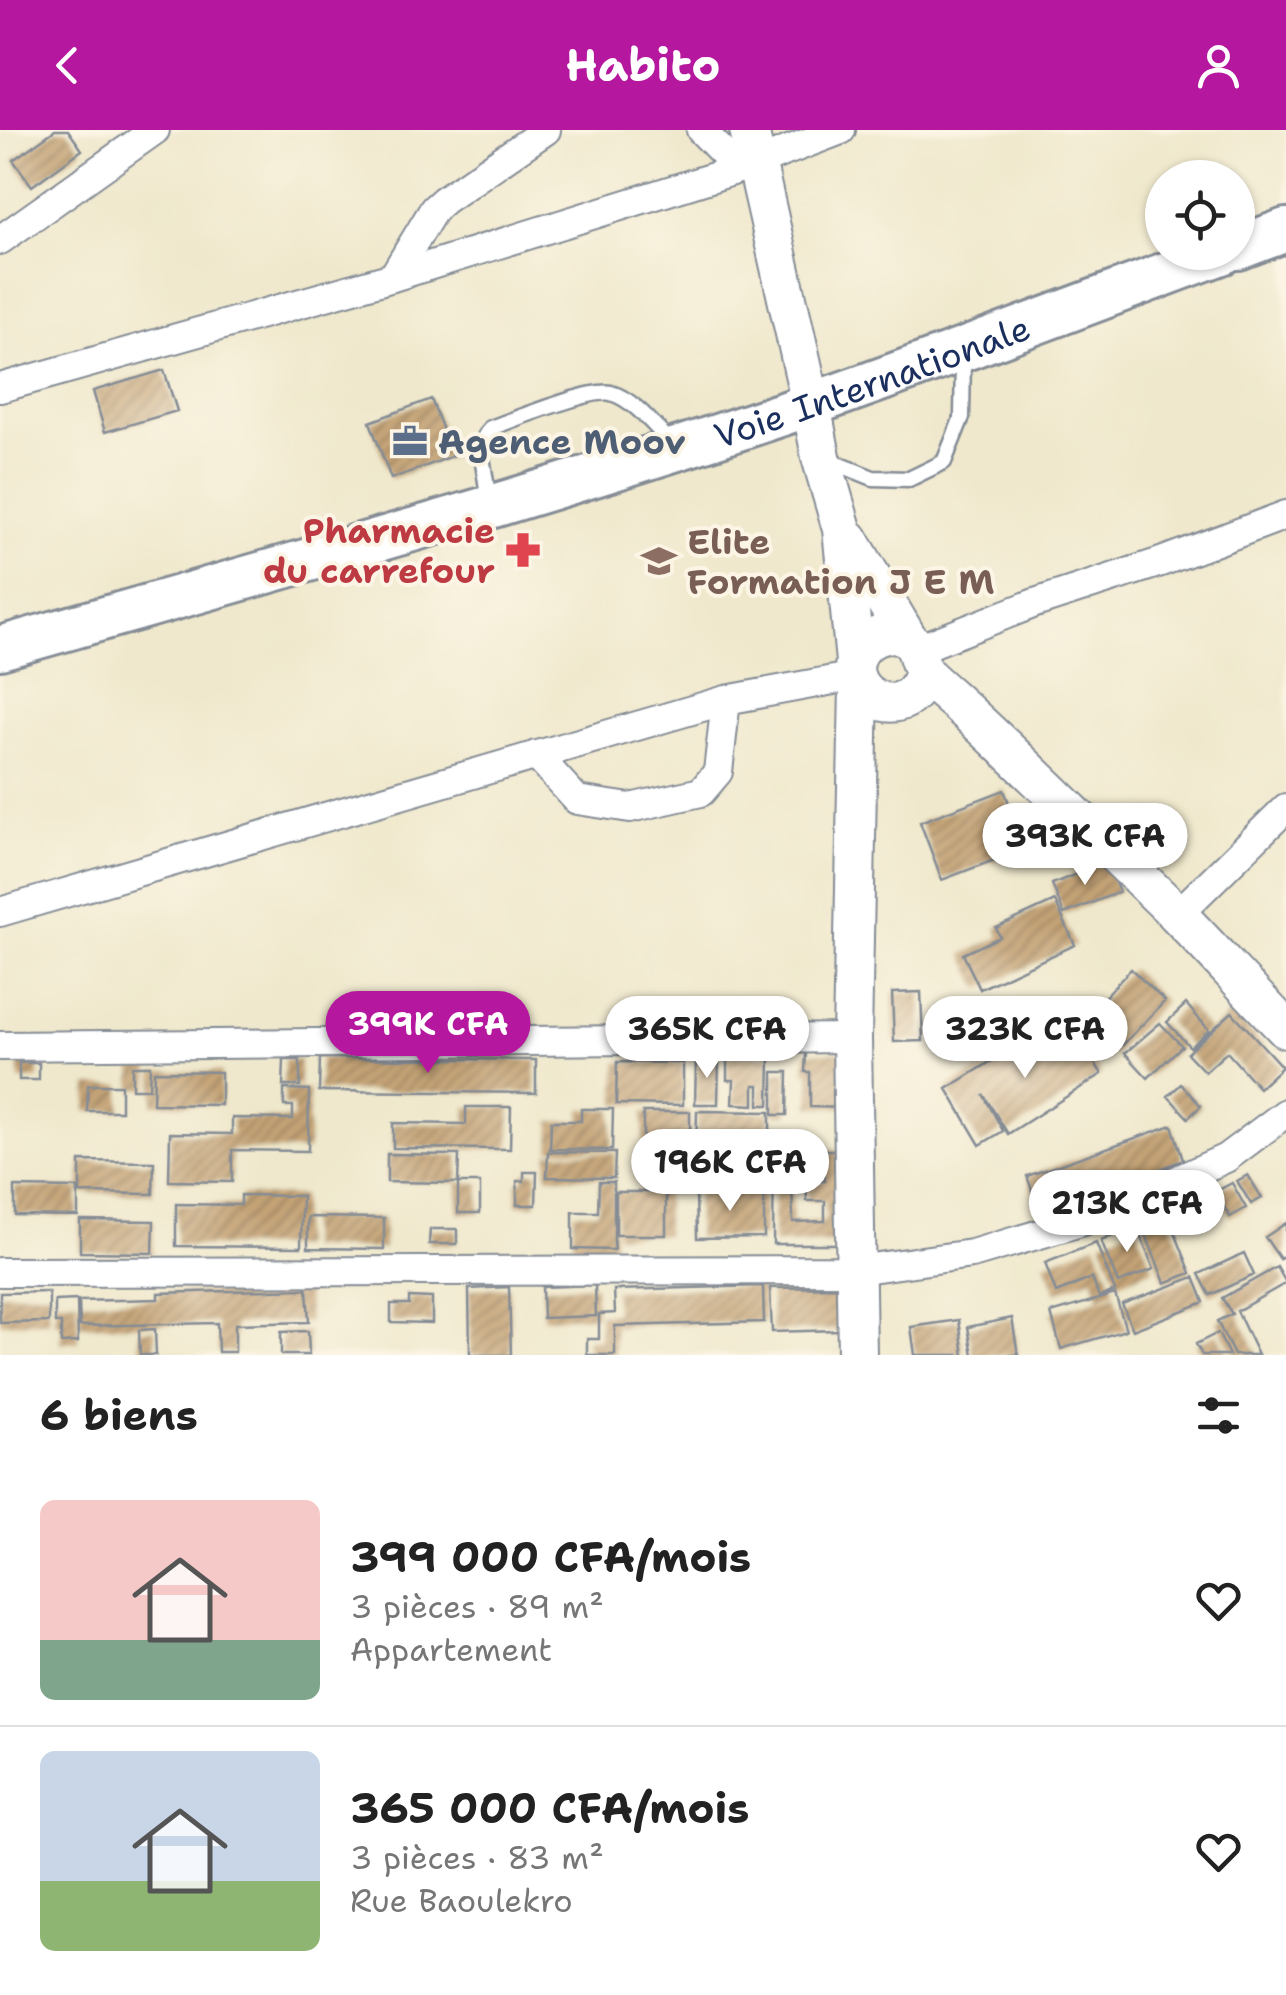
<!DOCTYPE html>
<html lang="fr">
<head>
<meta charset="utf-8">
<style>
	body { margin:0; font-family:"Shantell Sans",sans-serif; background:#f6f6f6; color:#222; height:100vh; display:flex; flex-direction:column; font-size:38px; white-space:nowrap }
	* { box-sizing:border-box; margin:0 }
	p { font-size:32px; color:#767676 }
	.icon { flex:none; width:55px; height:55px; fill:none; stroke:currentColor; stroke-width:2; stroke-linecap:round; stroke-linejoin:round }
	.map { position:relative; height:1225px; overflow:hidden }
	.drawer { display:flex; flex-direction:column; background:#fff; flex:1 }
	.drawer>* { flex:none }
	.tools { position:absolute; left:1145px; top:30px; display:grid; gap:20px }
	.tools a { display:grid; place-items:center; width:110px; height:110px; border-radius:50%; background:#fff; box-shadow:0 2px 8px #0004; font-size:50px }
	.price { position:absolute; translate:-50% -85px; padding:0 22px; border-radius:35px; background:#fff; color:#222; font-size:32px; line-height:65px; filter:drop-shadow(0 2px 5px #0008) }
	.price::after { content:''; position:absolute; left:50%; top:60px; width:30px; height:22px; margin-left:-15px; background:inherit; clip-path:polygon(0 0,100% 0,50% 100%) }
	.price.on { background:#b5179e; color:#fff }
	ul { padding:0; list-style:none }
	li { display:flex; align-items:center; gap:30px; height:250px; padding:0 40px }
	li+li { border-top:2px solid #e0e0e0 }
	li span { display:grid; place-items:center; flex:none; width:280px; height:200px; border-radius:15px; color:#555 }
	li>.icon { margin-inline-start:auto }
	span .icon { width:120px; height:120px; fill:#fffc; stroke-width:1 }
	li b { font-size:42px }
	h2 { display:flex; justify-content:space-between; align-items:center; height:120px; padding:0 40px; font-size:42px }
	header { display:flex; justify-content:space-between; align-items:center; height:130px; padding:0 40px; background:#b5179e; color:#fff; font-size:45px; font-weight:700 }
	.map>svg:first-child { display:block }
</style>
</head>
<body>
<header><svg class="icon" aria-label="back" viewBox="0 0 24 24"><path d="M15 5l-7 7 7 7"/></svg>Habito<svg class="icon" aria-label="person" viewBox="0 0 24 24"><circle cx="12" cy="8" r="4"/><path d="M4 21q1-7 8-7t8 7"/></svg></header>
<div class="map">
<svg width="1286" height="1225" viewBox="0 0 1286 1225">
	<defs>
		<pattern id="building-hatch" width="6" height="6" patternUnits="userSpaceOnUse" patternTransform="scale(2.5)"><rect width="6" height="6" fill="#c4a376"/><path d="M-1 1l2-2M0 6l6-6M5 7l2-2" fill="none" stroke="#9e8564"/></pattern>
	</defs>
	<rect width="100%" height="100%" fill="#fcf5e5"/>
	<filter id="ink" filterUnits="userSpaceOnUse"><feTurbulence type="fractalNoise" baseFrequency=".01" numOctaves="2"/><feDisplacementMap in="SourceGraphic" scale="20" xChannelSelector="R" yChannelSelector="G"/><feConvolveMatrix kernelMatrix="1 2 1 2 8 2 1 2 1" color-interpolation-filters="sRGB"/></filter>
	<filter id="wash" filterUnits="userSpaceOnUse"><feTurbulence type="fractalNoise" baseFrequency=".0048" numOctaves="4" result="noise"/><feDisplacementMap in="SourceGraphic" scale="40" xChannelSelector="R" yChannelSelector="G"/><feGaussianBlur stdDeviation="2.25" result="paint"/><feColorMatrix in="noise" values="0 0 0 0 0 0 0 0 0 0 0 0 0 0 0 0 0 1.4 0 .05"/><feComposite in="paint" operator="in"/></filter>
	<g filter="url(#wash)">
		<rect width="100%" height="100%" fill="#efe8cc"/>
		<g id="blocks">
			<path fill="url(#building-hatch)" fill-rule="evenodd" d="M55 0H68L82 20 32 56 13 30Z
				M164 240 177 281 105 302 93 261Z
				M431 269 453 326 391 349 370 292Z
				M1004 660 1026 718 942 750 920 692Z
				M1106 732 1119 762 1064 784 1052 754Z
				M1055 771 1075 815 980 859 963 824 1000 807 996 798Z
				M1131 839 1165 871 1113 925 1080 893Z
				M921 862 923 911 894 912 892 863Z
				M1186 874 1209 900 1190 917 1167 892Z
				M1232 882 1282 937 1259 958 1227 922 1205 942 1187 923Z
				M1064 886 1102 944 1008 1004 983 964 1003 1001 980 1015 947 959Z
				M1160 893 1182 916 1148 948 1125 923Z
				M806 922H847V978L810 977V942H805Z
				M727 925H770L769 975H759V955H754V975L733 974 734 950H727Z
				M708 926H719L718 974H695L696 931H708Z
				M320 928 536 930V963L319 961Z
				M284 930H300V956H283Z
				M617 932 683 933V975L616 974Z
				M19 933H39V950H19Z
				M132 936H150L149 959H132Z
				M154 941 221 942V975L153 974Z
				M773 942H788L787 985H773Z
				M1181 954 1201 976 1188 988 1168 966Z
				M88 955H121V981H87Z
				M284 959 309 960 308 1021 232 1020V1052L169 1051 170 1003 232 1004V988L293 989V976H284Z
				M466 977H511L510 1019 393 1018V993L466 994Z
				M581 979H613L612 1020 550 1019 551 991H581Z
				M697 981 770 982V1022L696 1021Z
				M643 982H690V1019H643Z
				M1172 995 1183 1030 1041 1086 1027 1046Z
				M774 1020H844L842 1114H773ZM824 1043 825 1051H806L807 1071H825V1091L793 1092 792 1044Z
				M548 1022 615 1023 614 1048 547 1047Z
				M387 1024 459 1025 458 1053 387 1052Z
				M80 1031 154 1032 153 1064 80 1063Z
				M524 1042H537L536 1075H517V1051H524Z
				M1248 1045 1262 1068 1251 1074 1237 1051Z
				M599 1052H614V1120L573 1119V1082H598Z
				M458 1053H480V1083H458Z
				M1232 1053 1246 1078 1230 1087 1215 1062Z
				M15 1057 78 1058V1086L15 1085Z
				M764 1060V1107L697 1108 696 1061Z
				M616 1062H666V1105H616Z
				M241 1065 302 1066 301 1117 176 1116V1074L241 1075Z
				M1168 1085 1191 1143 1165 1153 1142 1095Z
				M308 1087 384 1088V1119L308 1118Z
				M80 1090 154 1091 153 1123 80 1122Z
				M1286 1093V1125L1280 1129 1265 1107Z
				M1136 1096 1154 1139 1118 1153 1101 1111Z
				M430 1099H457V1114H429Z
				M1096 1113 1115 1161 1099 1167 1092 1148 1056 1163 1045 1133Z
				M1244 1123 1254 1145 1210 1165 1199 1144Z
				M1277 1137 1286 1153 1237 1181 1258 1225H1234L1217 1191 1232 1184 1222 1168Z
				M1194 1147 1204 1172 1133 1200 1122 1174Z
				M595 1155 596 1186 543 1188 542 1157Z
				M763 1156 764 1192 615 1196V1225H587V1209H599V1184L615 1183 614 1160Z
				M509 1157 511 1225H470L469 1159Z
				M837 1157 838 1200 772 1202 770 1158Z
				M307 1159 309 1192 235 1194V1222H218L217 1193 80 1196 79 1171 158 1169V1163Z
				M49 1162V1192L0 1193V1163Z
				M1115 1164 1126 1200 1061 1219 1051 1183Z
				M409 1167 432 1168V1193L391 1192V1174H409Z
				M77 1170 78 1212 61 1213V1193H55V1171Z
				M1012 1188 1018 1225H973L968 1197Z
				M959 1190 964 1225H915L911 1197Z
				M155 1199 156 1225H140L139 1200Z
				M308 1201 309 1225H281V1202Z
				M1218 1203 1229 1225H1202L1196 1214Z"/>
		</g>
	</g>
	<g filter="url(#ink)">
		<use href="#blocks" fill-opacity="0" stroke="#858c95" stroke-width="2.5"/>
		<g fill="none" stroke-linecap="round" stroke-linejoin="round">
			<defs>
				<path id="lane" d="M826 329 873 348 909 349 944 332 962 287 963 227
					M489 371 480 314 490 298C513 290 592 258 611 263 635 270 655 297 672 314"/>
				<path id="street" d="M701 0 739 39
					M0 110 155 0
					M393 147 434 79 444 70 546 0
					M0 258 393 147 739 39 841 0
					M918 519 1035 473 1161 432 1286 385
					M536 625 577 670 630 678 701 662 718 642 726 570
					M0 782 726 570 855 546
					M1177 785 1286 678
					M0 916 852 908
					M0 1142 856 1140 972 1124 1094 1088 1226 1028 1286 983"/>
				<path id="secondary" d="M749 0 811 274 821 327 842 399 855 532
					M849 409 908 509
					M924 543C905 606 827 555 864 515 871 508 881 504 891 504 923 506 914 531 927 546 936 555 946 563 956 572 976 590 997 610 1017 629 1070 680 1123 731 1176 783 1213 821 1249 861 1286 899
					M857 1225 852 908 859 556"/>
				<g id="primary">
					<path d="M1238 118 1286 100"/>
					<path id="s1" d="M0 518C272 440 545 366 812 274 950 226 1087 173 1224 122"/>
				</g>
			</defs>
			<use href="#lane" stroke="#858c95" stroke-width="19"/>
			<use href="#street" stroke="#858c95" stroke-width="32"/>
			<use href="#secondary" stroke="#858c95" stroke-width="42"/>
			<use href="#primary" stroke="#858c95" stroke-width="48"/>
			<use href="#lane" stroke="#fff" stroke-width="14"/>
			<use href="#street" stroke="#fff" stroke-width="28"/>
			<use href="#secondary" stroke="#fff" stroke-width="38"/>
			<use href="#primary" stroke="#fff" stroke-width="42"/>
		</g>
	</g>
	<defs>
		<symbol id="office-bare" viewBox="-9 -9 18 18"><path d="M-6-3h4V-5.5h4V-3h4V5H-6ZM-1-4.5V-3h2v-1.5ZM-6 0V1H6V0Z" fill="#5c6f8a" stroke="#fcf5e5" stroke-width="2.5" paint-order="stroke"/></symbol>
		<symbol id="pharmacy-bare" viewBox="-9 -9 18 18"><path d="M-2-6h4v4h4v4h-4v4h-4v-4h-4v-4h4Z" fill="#e0444e" stroke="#fcf5e5" stroke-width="2.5" paint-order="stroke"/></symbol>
		<symbol id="school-bare" viewBox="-9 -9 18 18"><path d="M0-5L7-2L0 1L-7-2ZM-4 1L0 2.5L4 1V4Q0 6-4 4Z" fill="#8d6e63" stroke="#fcf5e5" stroke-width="2.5" paint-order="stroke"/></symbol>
	</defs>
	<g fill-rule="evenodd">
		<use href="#office-bare" x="385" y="286" width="50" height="50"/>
		<use href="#pharmacy-bare" x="498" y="395" width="50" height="50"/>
		<use href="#school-bare" x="634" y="406" width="50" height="50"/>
	</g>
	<g text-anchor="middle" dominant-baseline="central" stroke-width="8" stroke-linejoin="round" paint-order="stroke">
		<g font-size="35" fill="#1b2f5e" stroke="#fcf5e5">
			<text stroke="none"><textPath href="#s1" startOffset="912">Voie Internationale</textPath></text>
		</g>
		<g font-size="35" font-weight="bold" fill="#4e5e75" stroke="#fcf5e5" text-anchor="start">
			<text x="438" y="311">Agence Moov</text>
		</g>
		<g font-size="35" font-weight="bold" fill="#be3a42" stroke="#fcf5e5" text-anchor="end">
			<text x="495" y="400">Pharmacie<tspan x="495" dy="40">du carrefour</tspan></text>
		</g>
		<g font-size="35" font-weight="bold" fill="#785e54" stroke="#fcf5e5" text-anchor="start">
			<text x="687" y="411">Elite<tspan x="687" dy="40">Formation J E M</tspan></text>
		</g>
	</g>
</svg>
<div class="tools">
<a><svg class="icon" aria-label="locate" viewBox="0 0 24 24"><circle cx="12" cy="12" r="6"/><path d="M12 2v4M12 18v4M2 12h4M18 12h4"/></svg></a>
</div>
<b class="price" style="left:1085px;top:758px">393K CFA</b>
<b class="price on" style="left:428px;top:946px">399K CFA</b>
<b class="price" style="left:707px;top:951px">365K CFA</b>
<b class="price" style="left:1025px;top:951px">323K CFA</b>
<b class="price" style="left:730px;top:1084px">196K CFA</b>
<b class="price" style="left:1127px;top:1125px">213K CFA</b>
</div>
<section class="drawer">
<h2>6 biens<svg class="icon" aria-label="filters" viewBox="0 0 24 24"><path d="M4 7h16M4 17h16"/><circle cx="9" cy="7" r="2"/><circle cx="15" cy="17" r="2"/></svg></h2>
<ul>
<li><span style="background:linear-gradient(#f6c9c9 70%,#7fa58c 0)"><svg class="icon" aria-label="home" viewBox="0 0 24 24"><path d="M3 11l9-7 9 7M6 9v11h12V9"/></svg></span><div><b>399 000 CFA/mois</b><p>3 pièces · 89 m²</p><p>Appartement</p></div><svg class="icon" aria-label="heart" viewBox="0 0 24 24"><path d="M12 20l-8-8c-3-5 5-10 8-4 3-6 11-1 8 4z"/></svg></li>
<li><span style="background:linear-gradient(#c9d6e8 65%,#8fb573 0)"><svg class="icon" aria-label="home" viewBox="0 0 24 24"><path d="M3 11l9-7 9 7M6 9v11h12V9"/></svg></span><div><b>365 000 CFA/mois</b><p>3 pièces · 83 m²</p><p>Rue Baoulekro</p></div><svg class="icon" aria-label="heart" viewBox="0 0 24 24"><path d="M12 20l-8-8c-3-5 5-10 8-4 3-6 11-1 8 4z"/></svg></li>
</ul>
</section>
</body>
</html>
